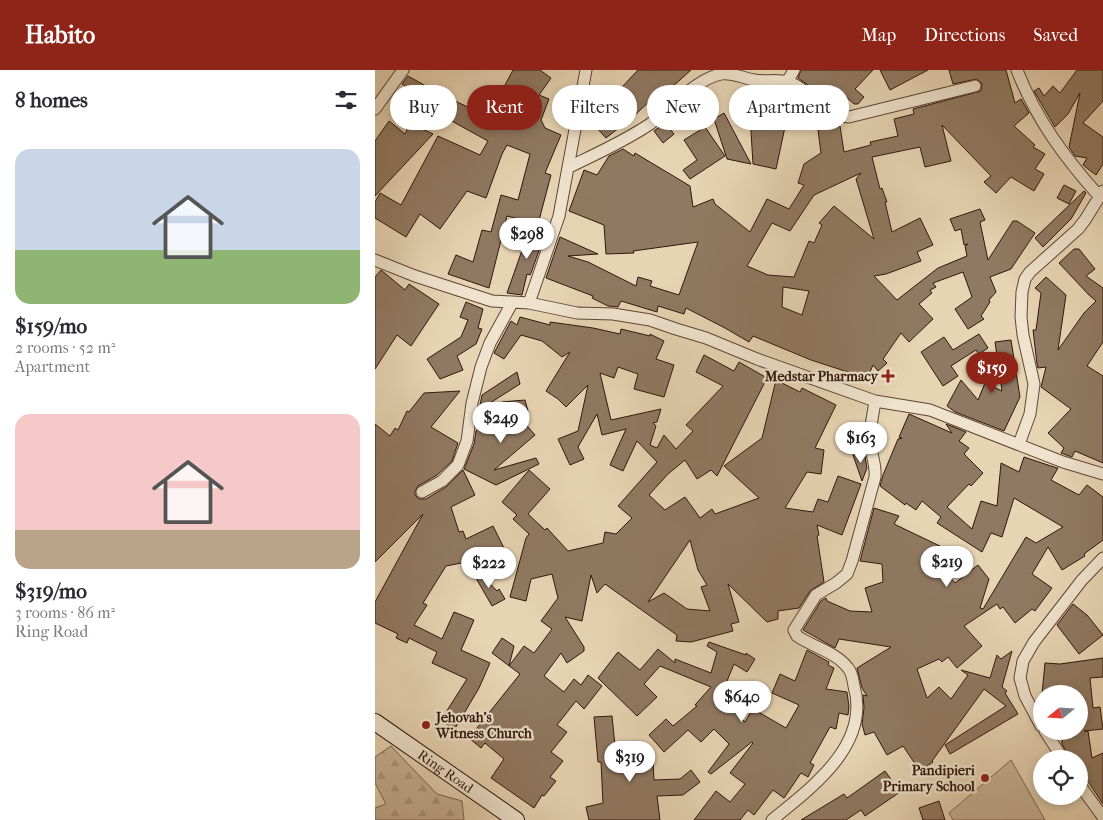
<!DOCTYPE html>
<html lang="en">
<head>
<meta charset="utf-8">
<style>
	body { margin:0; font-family:"IM FELL French Canon",serif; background:#f2f2f3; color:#2b2b33; height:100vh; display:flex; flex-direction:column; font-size:19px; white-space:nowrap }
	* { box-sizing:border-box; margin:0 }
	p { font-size:16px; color:#7c7c81 }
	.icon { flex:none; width:28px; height:28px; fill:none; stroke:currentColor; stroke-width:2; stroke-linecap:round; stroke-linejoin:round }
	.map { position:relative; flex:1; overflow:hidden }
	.sheet { display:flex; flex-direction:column; background:#fff; width:375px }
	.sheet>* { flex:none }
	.hud { position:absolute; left:15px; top:15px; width:475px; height:45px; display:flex; gap:10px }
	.needle { width:32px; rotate:252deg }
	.fabs { position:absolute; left:658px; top:615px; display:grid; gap:10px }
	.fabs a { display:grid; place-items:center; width:55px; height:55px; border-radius:50%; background:#fff; box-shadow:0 2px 8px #0003; font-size:25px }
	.price { position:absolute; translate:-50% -42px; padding:0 11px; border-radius:18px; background:#fff; color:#222; font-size:16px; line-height:32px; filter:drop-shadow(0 1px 2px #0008) }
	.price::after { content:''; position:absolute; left:50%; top:30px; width:15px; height:11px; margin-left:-8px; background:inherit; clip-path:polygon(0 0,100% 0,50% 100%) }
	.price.on { background:#8f2418; color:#fff }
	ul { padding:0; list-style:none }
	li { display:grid; align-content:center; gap:10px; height:265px; padding:0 15px }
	li span { display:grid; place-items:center; height:155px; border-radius:15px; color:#555 }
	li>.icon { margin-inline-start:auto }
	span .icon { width:90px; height:90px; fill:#fffc; stroke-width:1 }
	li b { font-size:21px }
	h2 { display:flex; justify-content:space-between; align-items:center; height:60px; padding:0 15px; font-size:21px }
	.chip { padding:0 18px; border-radius:22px; background:#fff; box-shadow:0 2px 8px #0003; font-size:18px; line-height:45px }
	.chip.on { background:#8f2418; color:#fff }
	header { display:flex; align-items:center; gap:30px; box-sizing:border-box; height:70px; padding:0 25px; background:#8f2418; color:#fff }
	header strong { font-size:24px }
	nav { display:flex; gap:28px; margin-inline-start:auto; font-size:18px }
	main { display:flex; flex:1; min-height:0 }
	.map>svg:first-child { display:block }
</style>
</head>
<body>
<header>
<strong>Habito</strong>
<nav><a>Map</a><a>Directions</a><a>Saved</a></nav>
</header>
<main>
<section class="sheet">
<h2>8 homes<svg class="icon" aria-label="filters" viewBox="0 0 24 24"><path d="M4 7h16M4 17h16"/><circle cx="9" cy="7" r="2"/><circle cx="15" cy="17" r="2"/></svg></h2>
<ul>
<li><span style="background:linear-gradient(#c9d6e8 65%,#8fb573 0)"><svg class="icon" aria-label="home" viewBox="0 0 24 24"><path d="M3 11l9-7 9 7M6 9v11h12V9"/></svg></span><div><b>$159/mo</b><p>2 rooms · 52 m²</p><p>Apartment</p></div></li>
<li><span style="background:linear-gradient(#f6c9c9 75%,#b9a48a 0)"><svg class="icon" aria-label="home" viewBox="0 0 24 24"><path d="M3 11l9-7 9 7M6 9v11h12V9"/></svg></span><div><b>$319/mo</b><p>3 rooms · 86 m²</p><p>Ring Road</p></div></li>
</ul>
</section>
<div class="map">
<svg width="728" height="750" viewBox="0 0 728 750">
	<defs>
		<pattern id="forest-firs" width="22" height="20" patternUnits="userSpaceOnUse" patternTransform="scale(1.25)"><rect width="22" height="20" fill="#c8b496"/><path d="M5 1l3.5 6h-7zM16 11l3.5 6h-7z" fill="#ac9a80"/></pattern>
	</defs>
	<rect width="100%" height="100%" fill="#e7d4b3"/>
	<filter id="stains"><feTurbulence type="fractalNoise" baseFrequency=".004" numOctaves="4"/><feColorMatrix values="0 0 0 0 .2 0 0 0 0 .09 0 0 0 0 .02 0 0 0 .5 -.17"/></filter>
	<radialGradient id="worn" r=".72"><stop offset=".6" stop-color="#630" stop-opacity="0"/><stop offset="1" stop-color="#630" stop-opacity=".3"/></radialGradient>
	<path fill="#c8b496" stroke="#7c6650" d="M636 690 670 750H578L574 743Z"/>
	<path fill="url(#forest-firs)" stroke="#7c6650" d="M16 676 62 724 87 731 89 750H0V738L11 734 0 713V687Z"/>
	<path fill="#907962" stroke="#31170b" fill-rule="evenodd" d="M138 0H165L176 8 164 25 174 29 166 50 170 58 186 65 170 103 176 105 163 154 132 146 114 218 73 204 81 185 98 192 107 160 116 162 126 125 143 130 155 84 132 75 127 84 111 128 92 121 65 159 45 144 31 167 0 148V132L5 123 26 135 63 66 105 85 113 71 35 28 39 22 27 14 33 6 65 24 97 39 106 23 121 32Z
		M263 0H316L286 27 283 23 259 46 231 68 210 45 211 43 222 32 224 35 246 18Z
		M426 0H498L480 19 489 27 483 34H479L459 16 462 37 452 31 433 15 423 8Z
		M505 0H553L515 20Z
		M574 0H631L640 33 646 29 654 43 639 56 660 75 658 77 670 84 660 99 669 104 659 121 636 107 621 123 609 112 616 106 567 55 576 91 550 97 545 77 497 87 505 119 507 118 512 132H510L517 162 545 148 558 175 542 182 546 191 511 204 499 206 522 230 563 198 592 186 590 176 593 174 589 175 586 159 580 161 575 149 605 139 610 150 605 152 613 190 638 151H642L660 163 636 199 615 207 621 222 614 230 615 232 606 246 609 249 593 259 580 239 597 227 588 202 558 213 561 217 555 220 557 223 544 234 558 249 534 272 526 263 508 289 512 293 503 301 498 295 491 311 479 305V304L436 290 378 266 374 272 350 258 311 238 309 244 283 236 282 242 246 231 243 237 233 236 217 228 218 226 171 208 185 167 223 184 193 186 213 192 261 216 263 207 277 211 275 216 304 225 323 172 258 181 259 183 231 184 229 155 194 141 209 100 222 105 234 86 248 79 259 86 260 83 315 116 318 137 338 129 340 134 375 162 392 129 414 139 429 115 423 113 429 94 446 83 443 60 465 56 469 82 496 75 495 72 523 66 519 49 539 44 538 39 606 21 607 14 602 9 578 14ZM486 103 481 109 499 169 459 136 444 153 447 155 439 173 434 171 419 207 393 205 372 196 397 153 415 161 439 125ZM408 217 434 221 427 245 407 237Z
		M702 0H728V31L708 53 728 67V94L721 105 708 95 712 88 700 86 694 77 705 23 693 44 680 57 659 21 664 18 669 26 678 16 685 23Z
		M378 17 404 18 412 57H410L401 99 378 94 374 30 380 27Z
		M313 32 317 38 301 49 298 45Z
		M349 43 376 94 352 89 339 49Z
		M14 51 30 64 35 53 58 64 0 126V71Z
		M290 53 299 64 288 73 279 61Z
		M330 57 350 86 315 109 308 100 322 90 309 70Z
		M689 115 701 121 694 134 682 128Z
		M709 121 711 123 696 149 668 177 660 168Z
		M156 155 171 161 156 203 155 205 152 204 147 225 132 223Z
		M699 179H704L720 199 711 206 728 218V272L712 296 728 306V393L700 381 697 387 686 383 689 378 673 363 696 339 666 317 671 297 663 298 662 294 658 260H661L666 223 660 218 671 207 691 225 683 280 709 243 721 231 714 225 684 193Z
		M6 200 30 220 34 214 64 234 36 276 22 265 0 299V207Z
		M91 232 108 239 103 258 107 259 101 274 82 286 88 300 65 309 52 289 86 267 93 250 85 247Z
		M145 247 175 255V252L218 258 245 264 246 259 275 266V264L289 271 281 289 299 295 289 327 259 319 263 304 243 297 239 308 225 303 236 350 286 339 282 352 278 353 281 356 275 375 282 378 289 365 301 379 318 361 311 355 348 316 321 302 329 285 359 301 364 292 392 308 342 406 336 400 322 409 310 390 293 404 274 425 290 440 310 427 325 448 337 439 340 444 384 428 349 396 387 368 401 310 425 322 427 318 461 335 440 378 449 380 446 404 432 402 410 438 438 442 443 429 453 432 463 406 486 414 467 465 442 455 444 465 442 466 449 512 435 521 424 538 403 541V549L392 552 353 514 364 552 356 554 358 561 316 572 301 571 302 565 230 514 222 523 216 505 207 551 190 547 209 577V581L192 593 186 583 169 606 189 622 199 609 206 615 213 605 227 616 209 639 201 631 182 655 192 662 176 682 188 691 175 707 181 711 169 726 167 725 159 738 116 708 129 689 110 673 106 678 94 668 145 604 117 583 127 568 139 576 134 596 149 576 159 583 177 559 166 551 183 528 177 504 156 509 151 531 135 527 151 468 154 464 138 449 142 445 127 432 154 400 175 419 153 444 170 460 172 458 193 481 228 473 230 462 241 464 257 448 243 436 282 392 262 371 248 401 235 395 251 359 227 365 222 344 203 377 209 389 195 395 183 369 203 361 213 315 191 337 183 329 171 321 195 282 187 287 167 271 146 265 129 289 119 283 136 251 142 255ZM315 470 323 500 332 515 326 517 335 541 312 539 289 523 273 532Z
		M604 264 613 278 604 284 601 280 576 296 583 306 568 316 546 282 569 267 578 280Z
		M636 270 645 327 629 361 580 342 572 336 586 310 603 330 610 313 627 321 620 272Z
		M142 302 145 314 104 340 107 325Z
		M85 321 56 357 83 373 77 391 62 405 43 416 40 421V425L44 429H51L71 417 88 400 100 425 76 437 84 462 88 461 91 469 118 456 132 484 71 496 48 533 52 535 39 555 67 569 79 542 99 550 86 580 115 593 104 618 81 657 79 656 77 658 66 650 92 609 57 593 62 582 34 568 32 573 21 568 23 564 0 553V532L48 444 0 492V354L15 366 20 358 23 360 32 341 34 342 49 323Z
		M150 330 153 341 140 342 160 365 119 400 161 388 164 394 121 415 89 399 99 374 101 361 127 332Z
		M534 344 577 363 571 354 591 362 584 371 594 378 589 384 608 403 596 416 594 414 572 437 597 459 606 431 622 436 626 393 644 402 649 387 682 398H683L676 410 704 425 712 415 728 427V470L709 484 710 486 687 500 673 477 657 504 677 518 660 541 657 539 640 553 628 537 625 539 622 534 589 556 607 576 582 598 573 587 567 592 564 589 542 599 552 628 564 617 576 629 593 605 586 600 615 608 622 585 626 589 637 581 627 617 632 621 630 623 643 644 575 684 570 675 631 636 609 619 557 691 558 692 545 701 528 676 512 685 499 662 490 665 487 654 489 638 488 625 492 626 487 618 482 598 516 577 464 569 460 578 428 560 446 531 451 528 452 531 475 541 497 542 490 518 508 512 507 494 485 491 499 438 524 446 519 454 569 478 561 491 580 513 603 495 614 509 605 538 608 539 651 467 661 473 688 457 639 428 627 467 616 463 607 482 562 453 566 447 547 431 541 440 531 433 530 435 505 416 508 405 523 369 527 368 524 367Z
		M489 381 492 398 487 411 478 385Z
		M100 498 122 521 124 519 130 529 117 536 97 501Z
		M698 534 712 545 728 565 704 584 682 555Z
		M334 572 371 585V583L380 589 372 602 359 594 345 628 370 652 378 639 411 658 424 635 397 623 405 604 420 611 432 580 454 592 453 595 459 598 451 619 472 622 474 637 473 645 464 643 461 659 455 657 435 693 439 695 433 707 426 703 409 728 398 720 379 745 373 740 365 750H319L341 721 355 732 370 714 355 703 378 673 377 672 336 704 333 702 354 674 339 659 326 672 313 660 289 682 274 665 291 649 298 656 322 636 320 635 336 617 285 596 269 614 282 627 262 646 223 608 243 582 265 600 283 579 300 593V589L336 603 342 582 332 576Z
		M728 588V607L715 608 718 638 725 637 728 659 709 661H713L717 688 728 683V734L710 707H704V689H695L687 674 686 661H704V624H667L670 593 685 594Z
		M237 646 242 695 278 693 279 710 305 709 316 700 325 712 308 725 282 726 285 750H214L211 737 228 733 226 692H223L219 647Z
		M510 701 525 722 490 746 486 740 471 750H426L469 724 472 728Z
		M564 731 570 750H548L544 738Z"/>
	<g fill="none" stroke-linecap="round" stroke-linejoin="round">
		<defs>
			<path id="street" d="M642 0C661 49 690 88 724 126
				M412 12 419 0
				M0 39 28 0
				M194 97C221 84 250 71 275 54 295 39 321 9 346 4 356 2 368 8 379 10 390 12 402 9 413 12 437 19 444 46 474 47L600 16
				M0 190 40 206 117 231 154 233 202 243 238 244 275 250 301 259 331 268 382 289 500 331 555 340 688 392 728 404
				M154 233 184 146 211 0
				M644 374 655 344 659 314 648 265 646 247 647 222 650 209 655 202 703 159 710 150 728 121
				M47 422 67 411 83 395 92 371 97 333 106 297 115 273 137 233
				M666 656 650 626 645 608 648 591 659 572 707 510 728 488
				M670 661 688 689
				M704 714 728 747
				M397 750C436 718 496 675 479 616 478 610 477 602 473 598 461 582 438 577 422 566L419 560 441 525 461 513 472 504 477 491 500 407C501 397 498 389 496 379 493 364 498 346 500 331"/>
			<g id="secondary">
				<path id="s1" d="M0 652 141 750"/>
			</g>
		</defs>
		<use href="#street" stroke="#5e4635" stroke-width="13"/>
		<use href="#secondary" stroke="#31170b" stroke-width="18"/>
		<use href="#street" stroke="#efe3ce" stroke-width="11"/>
		<use href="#secondary" stroke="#efe3ce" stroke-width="16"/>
	</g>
	<g fill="#8f2418" stroke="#efe3ce" stroke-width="2">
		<path d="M510.5 298.5h5v5h5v5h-5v5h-5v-5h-5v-5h5z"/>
		<circle cx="51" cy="655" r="5"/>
		<circle cx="610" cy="708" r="5"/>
	</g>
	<g text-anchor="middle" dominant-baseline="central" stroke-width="4.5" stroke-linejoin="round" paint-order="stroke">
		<g font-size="14" font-weight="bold" fill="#31170b" stroke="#efe3ce" text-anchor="end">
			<text x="503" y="306">Medstar Pharmacy</text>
			<text x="61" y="647" text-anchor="start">Jehovah's<tspan x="61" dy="16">Witness Church</tspan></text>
			<text x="600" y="700">Pandipieri<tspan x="600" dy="16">Primary School</tspan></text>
		</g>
		<g font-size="14" fill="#31170b" stroke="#efe3ce">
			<text stroke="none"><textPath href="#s1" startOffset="86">Ring Road</textPath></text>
		</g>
	</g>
	<rect width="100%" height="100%" filter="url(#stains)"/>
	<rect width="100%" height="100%" fill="url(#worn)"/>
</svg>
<div class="fabs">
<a><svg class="needle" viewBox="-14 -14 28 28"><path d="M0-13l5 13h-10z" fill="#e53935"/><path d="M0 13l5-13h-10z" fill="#7c7c81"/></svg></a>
<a><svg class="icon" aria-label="locate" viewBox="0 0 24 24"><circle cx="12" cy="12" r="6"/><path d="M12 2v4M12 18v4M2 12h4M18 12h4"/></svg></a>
</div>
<b class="price" style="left:152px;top:190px">$298</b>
<b class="price on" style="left:617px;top:324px">$159</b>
<b class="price" style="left:126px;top:374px">$249</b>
<b class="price" style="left:486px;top:394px">$163</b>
<b class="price" style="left:572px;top:518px">$219</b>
<b class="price" style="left:114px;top:519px">$222</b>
<b class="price" style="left:367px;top:653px">$640</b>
<b class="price" style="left:255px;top:713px">$319</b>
<div class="hud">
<a class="chip">Buy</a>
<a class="chip on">Rent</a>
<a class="chip">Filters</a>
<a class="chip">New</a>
<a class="chip">Apartment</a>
</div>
</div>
</main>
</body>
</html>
